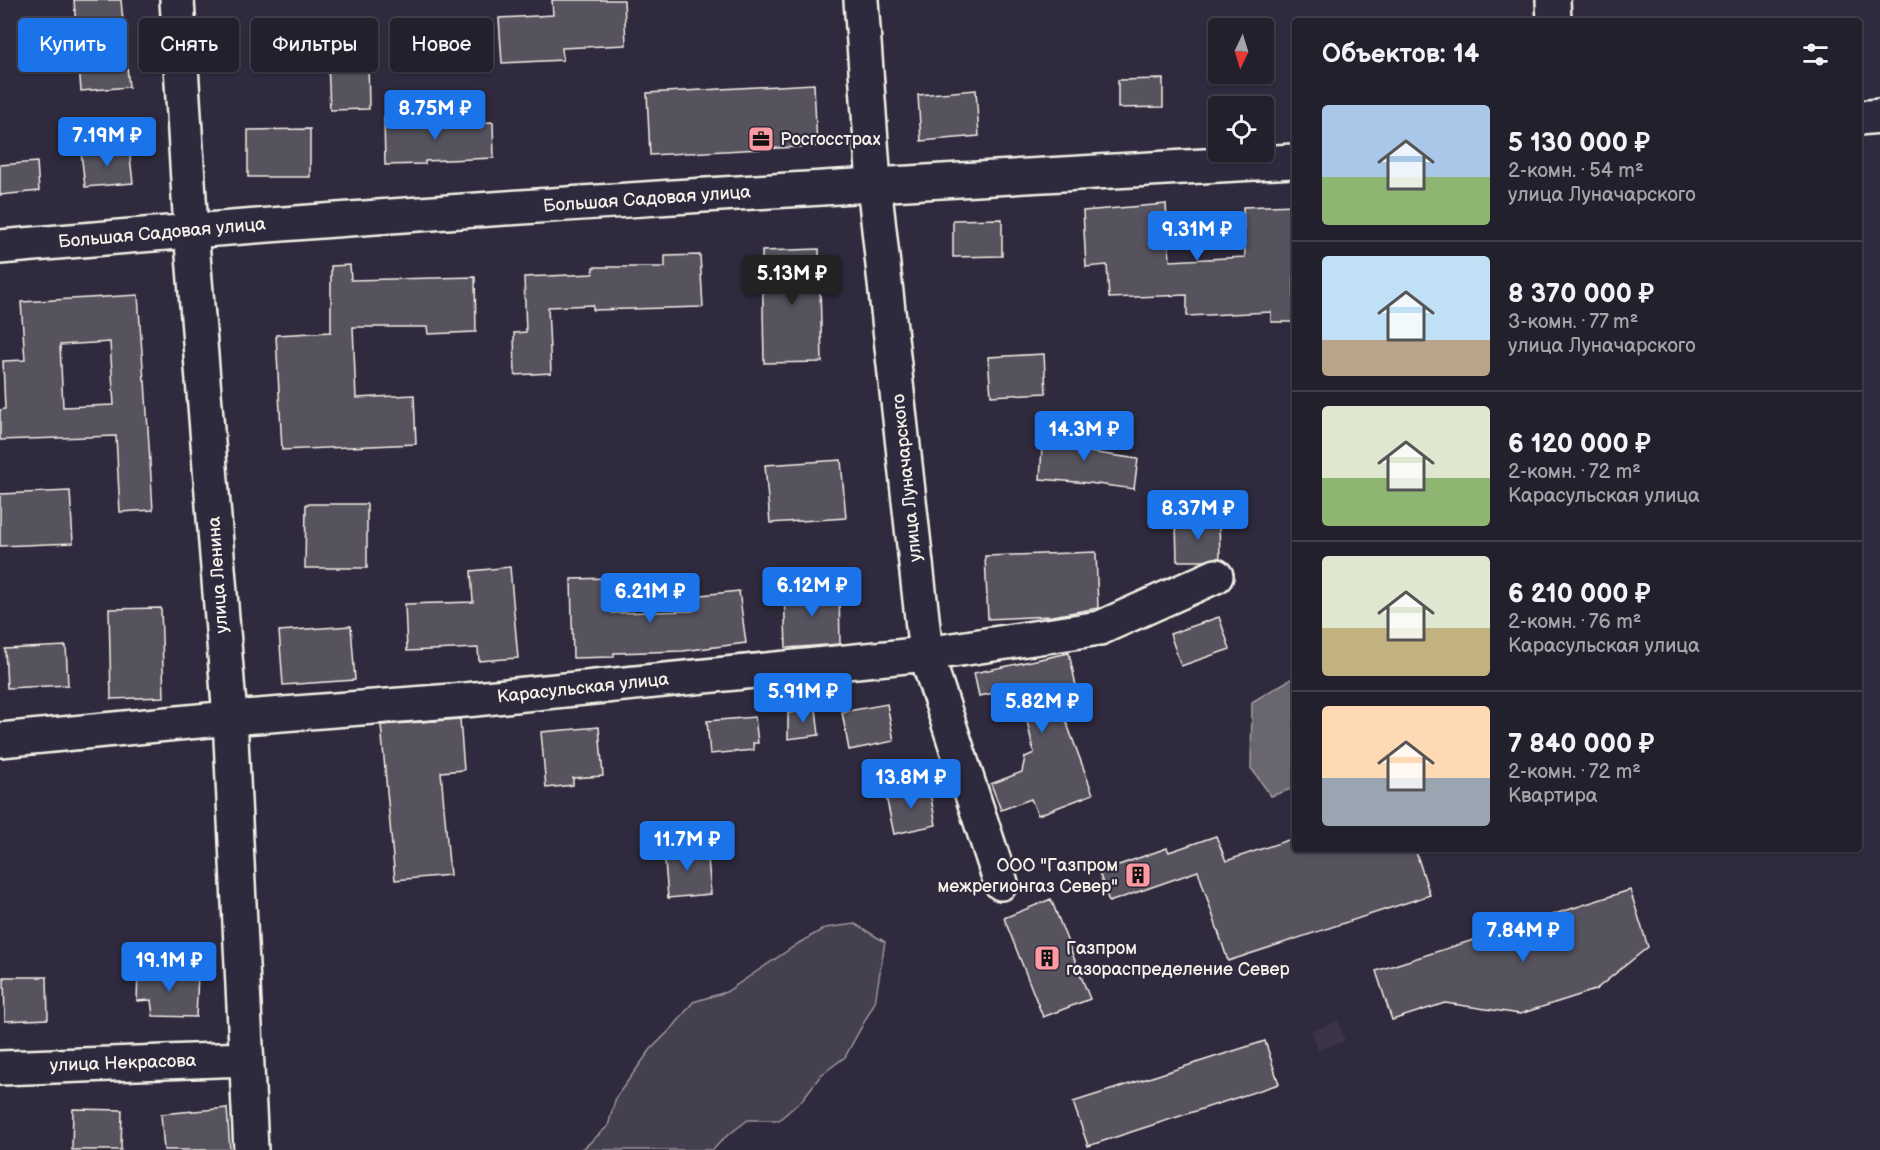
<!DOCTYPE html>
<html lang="ru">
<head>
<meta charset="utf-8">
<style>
	body { margin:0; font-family:"Balsamiq Sans",sans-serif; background:#2f2d3a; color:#f1f3f6; height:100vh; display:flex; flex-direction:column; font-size:22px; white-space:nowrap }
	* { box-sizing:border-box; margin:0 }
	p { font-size:20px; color:#a3a3aa }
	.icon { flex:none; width:33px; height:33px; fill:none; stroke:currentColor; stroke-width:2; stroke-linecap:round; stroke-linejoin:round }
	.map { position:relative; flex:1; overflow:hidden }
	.side { position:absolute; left:1292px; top:18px; width:570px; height:834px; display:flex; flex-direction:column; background:#23202e; border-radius:6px; box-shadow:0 2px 4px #0004,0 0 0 2px #403e4a }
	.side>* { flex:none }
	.hud { position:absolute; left:18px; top:18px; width:570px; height:54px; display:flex; gap:12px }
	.needle { width:39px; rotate:184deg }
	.fabs { position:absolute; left:1208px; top:18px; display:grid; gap:12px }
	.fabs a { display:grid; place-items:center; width:66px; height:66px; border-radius:6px; background:#23202e; box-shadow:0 2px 4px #0004,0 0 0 2px #403e4a; font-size:30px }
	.price { position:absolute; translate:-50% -51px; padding:0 14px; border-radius:6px; background:#1a73e8; color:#fff; font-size:20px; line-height:39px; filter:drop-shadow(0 2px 3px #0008) }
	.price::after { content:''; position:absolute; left:50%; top:36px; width:18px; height:14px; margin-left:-9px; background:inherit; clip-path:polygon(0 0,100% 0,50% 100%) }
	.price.active { background:#222; color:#fff }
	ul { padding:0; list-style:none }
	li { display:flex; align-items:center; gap:18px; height:150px; padding:0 30px }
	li+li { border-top:2px solid #403e4a }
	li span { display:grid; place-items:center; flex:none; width:168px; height:120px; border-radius:6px; color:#555 }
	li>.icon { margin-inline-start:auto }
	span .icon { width:72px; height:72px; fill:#fffc; stroke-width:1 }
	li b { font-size:26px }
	h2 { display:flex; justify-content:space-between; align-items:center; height:72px; padding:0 30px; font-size:26px }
	.tag { padding:0 21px; border-radius:6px; background:#23202e; box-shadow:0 2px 4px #0004,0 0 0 2px #403e4a; font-size:21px; line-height:54px }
	.tag.active { background:#1a73e8; color:#fff }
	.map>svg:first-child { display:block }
</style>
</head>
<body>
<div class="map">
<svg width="1880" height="1150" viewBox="0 0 1880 1150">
	<rect width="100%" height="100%" fill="#2f2a3d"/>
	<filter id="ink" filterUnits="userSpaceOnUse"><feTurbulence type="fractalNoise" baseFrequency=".0167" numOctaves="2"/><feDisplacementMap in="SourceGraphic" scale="12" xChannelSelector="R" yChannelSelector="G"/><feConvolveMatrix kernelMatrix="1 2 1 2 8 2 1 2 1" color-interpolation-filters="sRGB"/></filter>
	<g filter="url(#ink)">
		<path fill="#3b3647" d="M1338 1021 1345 1041 1318 1050 1311 1031Z"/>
		<path fill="#454050" stroke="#9c989c" stroke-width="1.5" d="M855 924 885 942 875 1002 845 1057 821 1075 802 1100 779 1120H748L723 1139 713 1150H578L585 1147 608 1126 616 1097 651 1049 674 1026 693 1002 726 992 799 943 825 928Z"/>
		<path fill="#6a6670" stroke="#a19ea0" stroke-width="1.5" d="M1294 677V788L1271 796 1251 768 1252 702Z"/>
		<path fill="#56525f" stroke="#f4f1e8" stroke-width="1.5" fill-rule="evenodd" d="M74 0H121L129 87 81 91Z
			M552 0H624L626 45 562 48 563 60 502 63 499 18 553 15Z
			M368 61 369 109 330 110 328 62Z
			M1163 79V107L1118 108V80Z
			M814 84 817 146 650 155 647 93Z
			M976 90 979 136 921 141 918 95Z
			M384 117H423L424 125 493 122 494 158 425 161V164L385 165Z
			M310 129V177H248V130Z
			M129 148 133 183 85 187 81 152Z
			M37 162 39 191 0 195V165Z
			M1166 204 1170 261 1245 257 1243 207 1294 205V322H1271V312L1187 316V295L1109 298 1107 265 1086 267 1083 211Z
			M1002 219V256L953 257V220Z
			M819 249 822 362 764 363 762 251Z
			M700 255 703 307 593 310V305L548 307 551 373 515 375 514 333 526 332 524 277 593 274V267H665V256Z
			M350 265 351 280 475 277 476 332 428 334 427 327H353L356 398 414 395 416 444 282 450 276 335 331 332V266Z
			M138 295 144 381H145L153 510 120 512 116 436 0 440V410L5 409 3 361 25 360 21 302ZM110 342 114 405 63 407 60 345Z
			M1044 354 1046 393 991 396 988 357Z
			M1043 432 1091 435 1090 452 1138 459 1134 489 1089 483 1040 479Z
			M841 460 846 518 770 523 765 465Z
			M70 491 73 543 0 546V494Z
			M306 504H367V568H305Z
			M1176 521H1219L1220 558 1204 561H1177Z
			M1096 552 1098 608 1052 616 988 619 985 556Z
			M510 567 518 658 479 661 478 648 407 651 405 604 473 602 471 571Z
			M611 578 612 613 693 611 691 596 739 591 746 643 683 651 614 653V657L573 658 571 579Z
			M839 590 840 644 786 648 784 591Z
			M161 608 164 697 111 699 109 609Z
			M1219 617 1230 649 1181 666 1170 634Z
			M351 626 355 680 283 685 279 631Z
			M66 646 68 685 7 688 5 649Z
			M1069 653 1081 709 1063 713 1093 794 1038 815 1031 799 1001 810 991 784 1022 772 1025 757 1034 753 1020 688 979 696 974 673Z
			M887 704 894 741 849 750 842 712Z
			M816 709 819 735 788 739V713Z
			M755 717 758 743H753L754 750 710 754 707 721Z
			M460 719 464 770 441 772 450 875 395 880 381 725Z
			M599 727 603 776 573 778V785L546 788 541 732Z
			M929 787 936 825 894 834 886 796Z
			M1216 836 1226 861 1294 838V849H1415L1430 895 1228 961 1198 871 1109 902 1099 872 1167 848 1169 852Z
			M707 846 711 894 668 898 664 850Z
			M1630 890 1648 947 1595 990 1520 1014 1445 1003 1392 1020 1376 971Z
			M1051 899 1090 999 1043 1017 1004 918Z
			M138 971 198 973 196 1017 153 1016 151 1000 137 1001Z
			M4 977H47L48 1019 5 1021Z
			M1265 1041 1279 1084 1088 1146 1073 1102Z
			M227 1108 230 1150H164L161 1114Z
			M73 1109 122 1110 121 1150H72Z"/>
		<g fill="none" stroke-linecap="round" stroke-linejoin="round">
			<defs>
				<path id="minor" d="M861 0 874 184 926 654 1100 628 1216 576
					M191 230 230 718 251 1150
					M0 740 230 718 465 700 926 654 1001 883
					M0 1068 246 1059"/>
				<path id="tertiary" d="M177 0 191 230
					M1858 118 1880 116"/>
				<path id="secondary" d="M1553 0 1554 21
					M0 247C431 209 863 185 1294 161"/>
			</defs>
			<use href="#minor" stroke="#f4f1e8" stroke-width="38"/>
			<use href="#tertiary" stroke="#f4f1e8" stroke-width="38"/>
			<use href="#secondary" stroke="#f4f1e8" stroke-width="38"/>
			<use href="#minor" stroke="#2f2a3d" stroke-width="33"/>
			<use href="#tertiary" stroke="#2f2a3d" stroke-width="33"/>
			<use href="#secondary" stroke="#2f2a3d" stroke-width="33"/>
		</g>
	</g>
	<defs>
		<symbol id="office-square" viewBox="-11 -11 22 22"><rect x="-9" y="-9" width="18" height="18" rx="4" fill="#ff9aa2" stroke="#2f2a3d"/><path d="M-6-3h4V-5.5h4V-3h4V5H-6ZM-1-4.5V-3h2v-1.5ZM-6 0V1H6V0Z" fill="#111"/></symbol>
		<symbol id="building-square" viewBox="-11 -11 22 22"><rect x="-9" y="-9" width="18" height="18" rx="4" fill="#ff9aa2" stroke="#2f2a3d"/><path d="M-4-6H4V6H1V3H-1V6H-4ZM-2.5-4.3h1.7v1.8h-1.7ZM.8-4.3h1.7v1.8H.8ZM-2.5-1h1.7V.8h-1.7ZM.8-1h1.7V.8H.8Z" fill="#111"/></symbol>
	</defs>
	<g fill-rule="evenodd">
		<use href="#office-square" x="746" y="124" width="30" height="30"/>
		<use href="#building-square" x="1123" y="860" width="30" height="30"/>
		<use href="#building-square" x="1032" y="943" width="30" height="30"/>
	</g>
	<g text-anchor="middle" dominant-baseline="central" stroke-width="4.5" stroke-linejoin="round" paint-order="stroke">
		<g font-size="18" fill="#f4f1e8" stroke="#2f2a3d" text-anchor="start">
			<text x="780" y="139">Росгосстрах</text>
			<text x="1118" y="865" text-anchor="end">ООО "Газпром<tspan x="1118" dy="21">межрегионгаз Север"</tspan></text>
			<text x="1066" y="948">Газпром<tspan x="1066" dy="21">газораспределение Север</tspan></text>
		</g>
		<g font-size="18" fill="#f4f1e8" stroke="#2f2a3d">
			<text transform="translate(647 199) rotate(-4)">Большая Садовая улица</text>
			<text transform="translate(162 233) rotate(-5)">Большая Садовая улица</text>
			<text transform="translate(907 478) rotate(-96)">улица Луначарского</text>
			<text transform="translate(218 575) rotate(-94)">улица Ленина</text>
			<text transform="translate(583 688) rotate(-6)">Карасульская улица</text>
			<text transform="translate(123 1063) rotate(-2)">улица Некрасова</text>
		</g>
	</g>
</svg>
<div class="fabs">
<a><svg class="needle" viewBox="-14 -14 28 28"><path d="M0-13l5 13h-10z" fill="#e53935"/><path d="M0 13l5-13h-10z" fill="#a3a3aa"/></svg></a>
<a><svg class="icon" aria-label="locate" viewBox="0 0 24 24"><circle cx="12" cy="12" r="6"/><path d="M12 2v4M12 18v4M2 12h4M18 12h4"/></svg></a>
</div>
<b class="price" style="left:435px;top:141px">8.75M ₽</b>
<b class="price" style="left:107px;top:168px">7.19M ₽</b>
<b class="price" style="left:1197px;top:262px">9.31M ₽</b>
<b class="price active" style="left:792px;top:306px">5.13M ₽</b>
<b class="price" style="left:1084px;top:462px">14.3M ₽</b>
<b class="price" style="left:1198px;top:541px">8.37M ₽</b>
<b class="price" style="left:812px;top:618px">6.12M ₽</b>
<b class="price" style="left:650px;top:624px">6.21M ₽</b>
<b class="price" style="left:803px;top:724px">5.91M ₽</b>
<b class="price" style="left:1042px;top:734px">5.82M ₽</b>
<b class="price" style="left:911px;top:810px">13.8M ₽</b>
<b class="price" style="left:687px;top:872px">11.7M ₽</b>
<b class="price" style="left:1523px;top:963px">7.84M ₽</b>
<b class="price" style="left:169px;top:993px">19.1M ₽</b>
<div class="hud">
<a class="tag active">Купить</a>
<a class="tag">Снять</a>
<a class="tag">Фильтры</a>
<a class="tag">Новое</a>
</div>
<section class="side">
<h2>Объектов: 14<svg class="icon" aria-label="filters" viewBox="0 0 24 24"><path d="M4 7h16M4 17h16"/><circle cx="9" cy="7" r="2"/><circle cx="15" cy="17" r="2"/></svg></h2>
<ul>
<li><span style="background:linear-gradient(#a9c7e8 60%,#8fb573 0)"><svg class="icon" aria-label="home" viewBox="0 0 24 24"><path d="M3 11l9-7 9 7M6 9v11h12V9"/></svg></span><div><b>5 130 000 ₽</b><p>2-комн. · 54 m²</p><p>улица Луначарского</p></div></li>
<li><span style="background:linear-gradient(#bfe0f5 70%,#b9a48a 0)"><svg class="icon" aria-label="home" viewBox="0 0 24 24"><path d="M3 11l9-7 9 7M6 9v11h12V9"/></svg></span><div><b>8 370 000 ₽</b><p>3-комн. · 77 m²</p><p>улица Луначарского</p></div></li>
<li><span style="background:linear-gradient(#dfe7d0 60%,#8fb573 0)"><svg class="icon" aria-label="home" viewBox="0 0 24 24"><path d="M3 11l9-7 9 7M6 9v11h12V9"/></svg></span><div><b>6 120 000 ₽</b><p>2-комн. · 72 m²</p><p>Карасульская улица</p></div></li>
<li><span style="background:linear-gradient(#dfe7d0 60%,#c2b280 0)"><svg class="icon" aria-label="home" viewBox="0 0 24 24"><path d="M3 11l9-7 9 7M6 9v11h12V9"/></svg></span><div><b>6 210 000 ₽</b><p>2-комн. · 76 m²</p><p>Карасульская улица</p></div></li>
<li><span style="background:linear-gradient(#ffd9b3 60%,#9aa5b1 0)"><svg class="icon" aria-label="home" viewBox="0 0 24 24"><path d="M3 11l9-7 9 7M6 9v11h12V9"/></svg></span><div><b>7 840 000 ₽</b><p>2-комн. · 72 m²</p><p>Квартира</p></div></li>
</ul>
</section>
</div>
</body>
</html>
